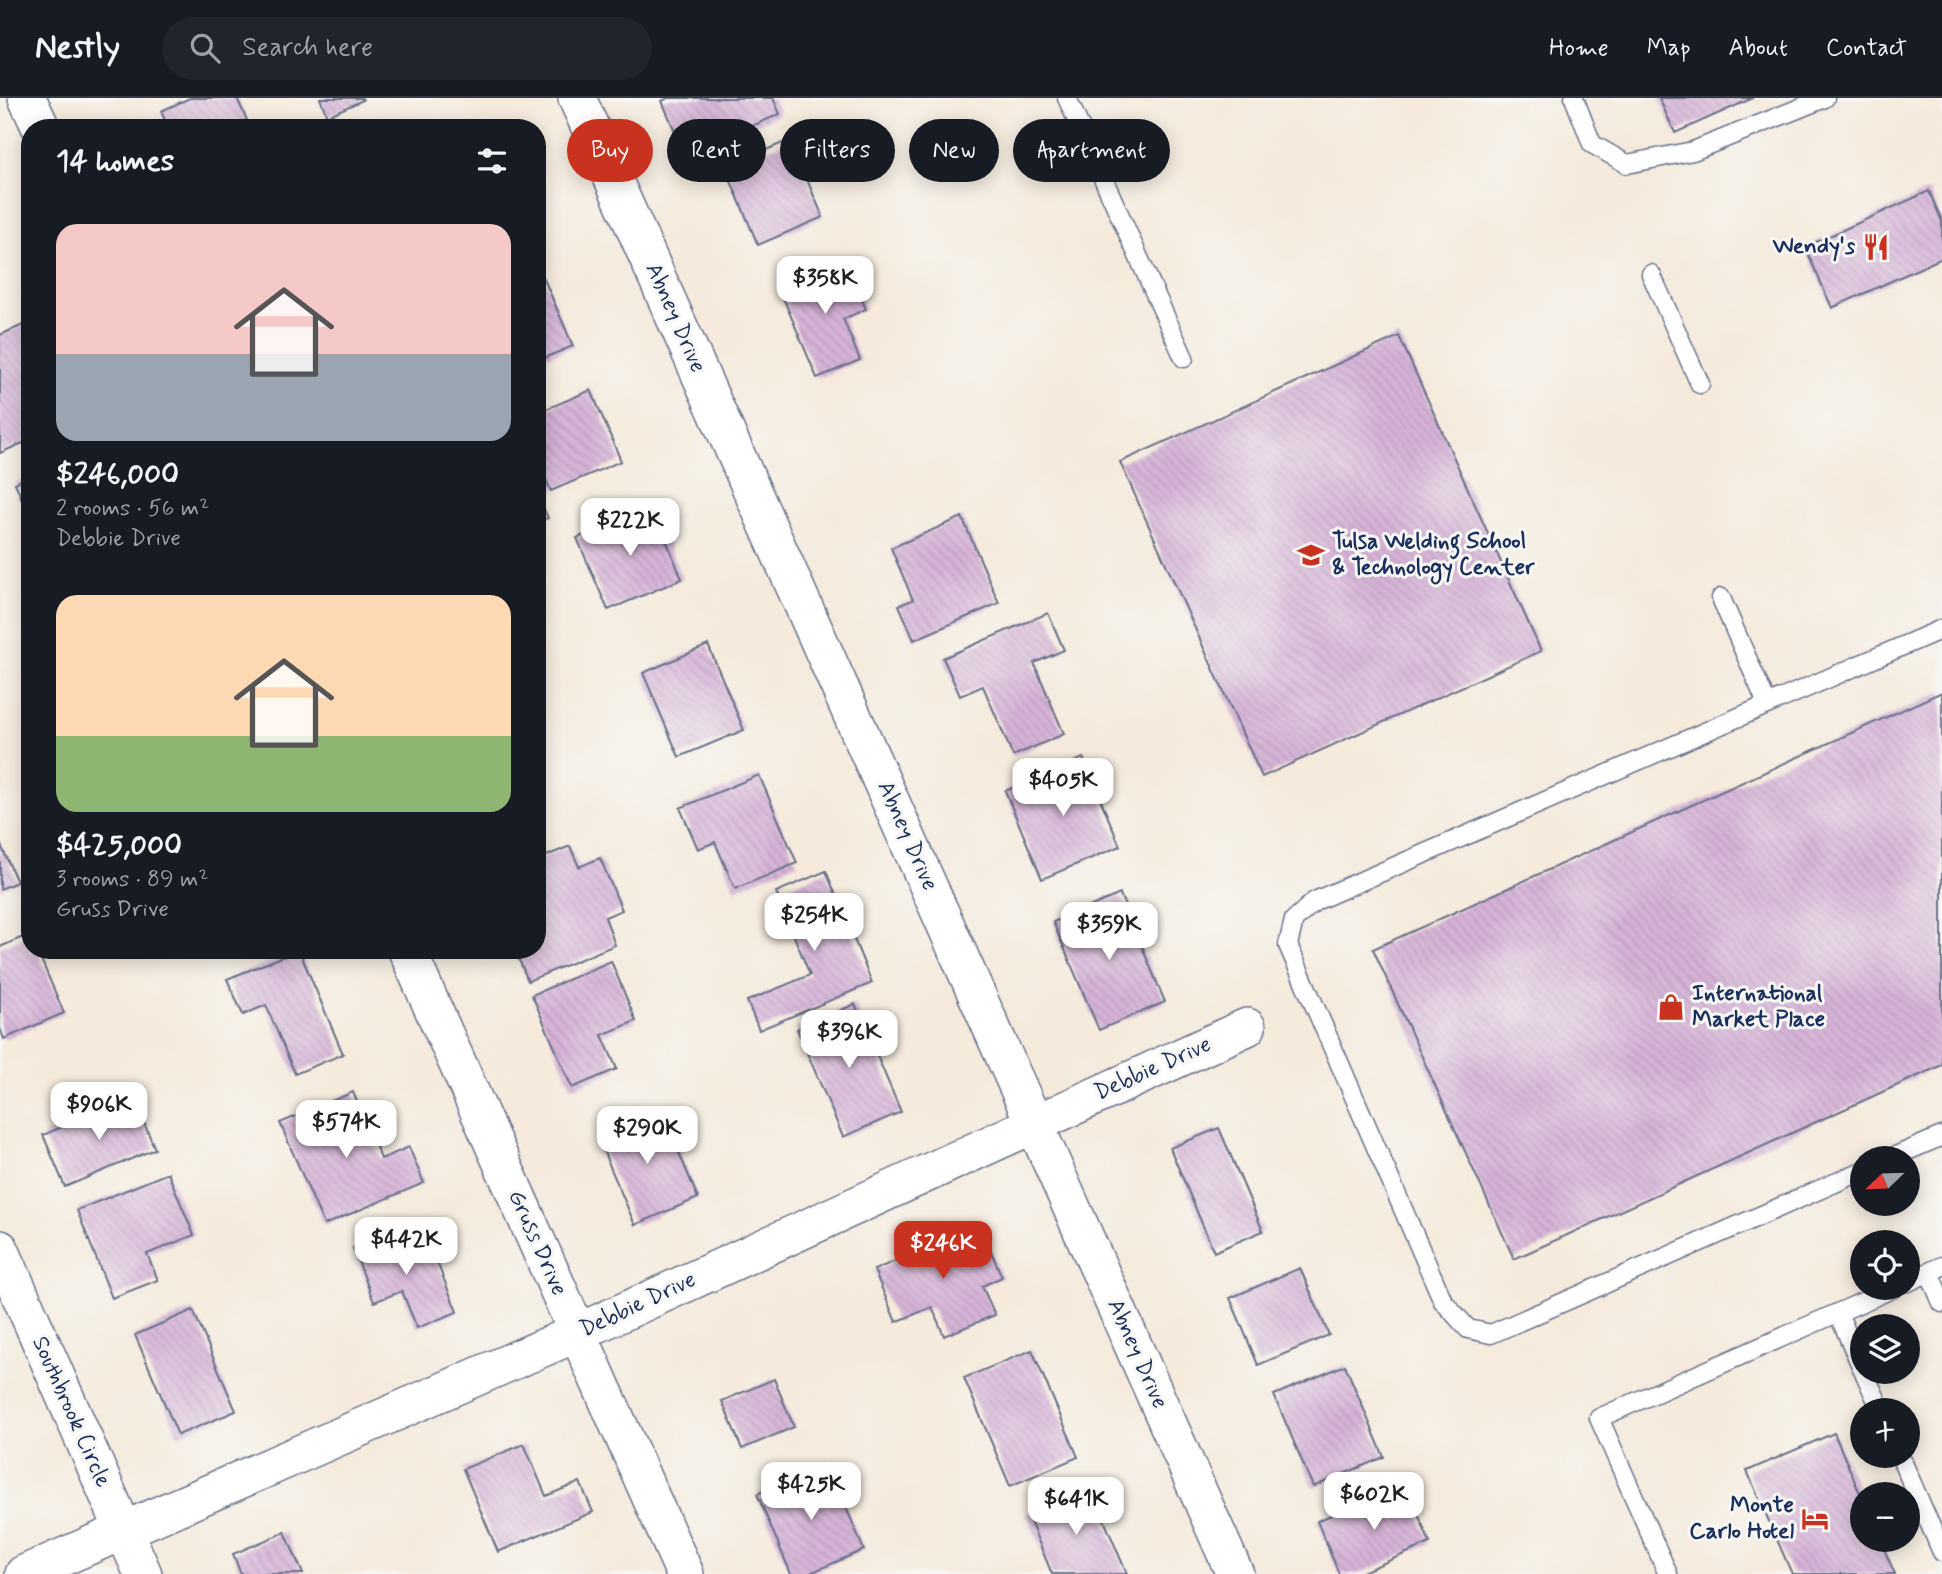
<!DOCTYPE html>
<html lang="en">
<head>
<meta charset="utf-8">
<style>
	body { margin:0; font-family:Mynerve,sans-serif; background:#20242c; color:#f1f3f6; height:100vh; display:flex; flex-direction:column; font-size:26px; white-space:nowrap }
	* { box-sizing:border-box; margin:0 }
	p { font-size:23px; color:#9ea1a6 }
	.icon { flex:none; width:38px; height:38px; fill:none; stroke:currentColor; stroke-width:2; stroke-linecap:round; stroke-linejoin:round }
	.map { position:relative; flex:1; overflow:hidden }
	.drawer { position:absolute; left:21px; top:21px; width:525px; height:840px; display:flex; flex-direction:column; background:#171b24; border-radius:28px; box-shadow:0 4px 18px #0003 }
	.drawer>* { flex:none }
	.banner { position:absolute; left:567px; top:21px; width:665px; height:63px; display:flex; gap:14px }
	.needle { width:46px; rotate:247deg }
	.fabs { position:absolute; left:1850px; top:1048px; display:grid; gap:14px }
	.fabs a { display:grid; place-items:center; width:70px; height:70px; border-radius:50%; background:#171b24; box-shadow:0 4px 18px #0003; font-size:35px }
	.price { position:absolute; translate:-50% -60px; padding:0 16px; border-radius:14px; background:#fff; color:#222; font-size:23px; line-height:46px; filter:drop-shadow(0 2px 4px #0008) }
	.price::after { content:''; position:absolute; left:50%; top:42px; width:21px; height:16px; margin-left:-10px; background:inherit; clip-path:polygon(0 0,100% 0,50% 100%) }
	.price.on { background:#c8321e; color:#fff }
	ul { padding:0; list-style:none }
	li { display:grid; align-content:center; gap:14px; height:371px; padding:0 35px }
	li span { display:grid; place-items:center; height:217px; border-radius:21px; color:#555 }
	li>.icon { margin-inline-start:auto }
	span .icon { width:126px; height:126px; fill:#fffc; stroke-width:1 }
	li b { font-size:30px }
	h2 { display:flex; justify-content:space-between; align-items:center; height:84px; padding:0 35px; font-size:30px }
	.tag { padding:0 24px; border-radius:32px; background:#171b24; box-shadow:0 4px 18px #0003; font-size:24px; line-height:63px }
	.tag.on { background:#c8321e; color:#fff }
	header { display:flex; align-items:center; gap:42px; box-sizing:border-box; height:98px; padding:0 35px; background:#171b24; border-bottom:2px solid #363941 }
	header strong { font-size:33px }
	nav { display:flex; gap:38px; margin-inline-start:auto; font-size:24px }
	.search { width:490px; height:63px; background:#20242c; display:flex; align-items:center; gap:18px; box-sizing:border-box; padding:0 24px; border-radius:38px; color:#9ea1a6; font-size:26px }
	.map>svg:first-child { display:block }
</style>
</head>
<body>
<header>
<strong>Nestly</strong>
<div class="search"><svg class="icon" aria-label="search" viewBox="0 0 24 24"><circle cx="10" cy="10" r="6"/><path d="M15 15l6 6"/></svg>Search here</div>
<nav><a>Home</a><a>Map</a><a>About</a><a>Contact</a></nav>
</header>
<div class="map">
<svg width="1942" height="1476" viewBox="0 0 1942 1476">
	<defs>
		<pattern id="building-back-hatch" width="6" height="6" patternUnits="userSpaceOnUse" patternTransform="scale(1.75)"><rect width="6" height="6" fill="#d6b3d7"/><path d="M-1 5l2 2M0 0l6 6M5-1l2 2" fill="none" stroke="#b79abb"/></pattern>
	</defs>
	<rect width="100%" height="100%" fill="#f6f6f2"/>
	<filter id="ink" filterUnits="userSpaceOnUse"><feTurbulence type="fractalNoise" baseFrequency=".0143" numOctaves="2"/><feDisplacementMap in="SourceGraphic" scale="14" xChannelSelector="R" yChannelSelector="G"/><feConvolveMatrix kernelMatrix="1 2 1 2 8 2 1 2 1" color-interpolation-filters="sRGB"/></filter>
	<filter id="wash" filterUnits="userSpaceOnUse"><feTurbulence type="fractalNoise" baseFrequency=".00686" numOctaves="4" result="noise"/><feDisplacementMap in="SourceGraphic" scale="28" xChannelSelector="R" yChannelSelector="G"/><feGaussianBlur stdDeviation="1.57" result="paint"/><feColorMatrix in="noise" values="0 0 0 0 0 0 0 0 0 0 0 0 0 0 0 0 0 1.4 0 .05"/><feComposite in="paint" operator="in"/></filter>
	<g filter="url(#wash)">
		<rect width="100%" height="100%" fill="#f5eadc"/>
		<g id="blocks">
			<path fill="url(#building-back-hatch)" d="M190 0H237L247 22 230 30H168L161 13Z
				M320 0H362L363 2 327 18Z
				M668 0H773L780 16 726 39 718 20 677 38 662 3Z
				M1659 0H1753L1675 35Z
				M790 42 823 119 758 147 725 69Z
				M1929 93 1942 123V160L1832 210 1805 149Z
				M845 162 866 211 843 221 860 262 817 280 779 190Z
				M537 165 573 248 537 263Z
				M30 224V342L0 355V237Z
				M1399 238 1541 553 1262 679 1120 364Z
				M591 292 621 363 551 393 537 362V315Z
				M30 378V420L15 385Z
				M537 396 548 420 537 424Z
				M652 408 682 481 608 512 577 440Z
				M962 419 999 505 914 542 899 507 913 502 891 450Z
				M1048 515 1064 552 1034 565 1064 636 1013 658 983 588 960 598 943 560Z
				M708 547 744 632 679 659 643 575Z
				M1942 594V967L1514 1161 1373 851Z
				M1083 660 1120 748 1042 781 1005 693Z
				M759 677 797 765 735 791 715 744 698 751 680 710Z
				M0 745 17 784 0 791Z
				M570 748 579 769 600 760 622 812 605 819 615 847 528 883 515 852H537V762Z
				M826 773 872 885 759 932 747 903 810 877 776 794Z
				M1120 796 1165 904 1099 932 1053 824Z
				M30 836V852H37L64 915 4 941 0 930V849Z
				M299 852 343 956 295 976 266 907 243 917 227 881Z
				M611 863 636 923 602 937 617 971 572 990 532 897Z
				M855 906 901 1014 843 1039 797 931Z
				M353 994 381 1061 409 1049 424 1085 324 1127 280 1025Z
				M133 999 155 1051 65 1089 43 1037Z
				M660 1009 698 1100 635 1127 596 1036Z
				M1219 1030 1263 1133 1214 1154 1170 1050Z
				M168 1075 194 1137 147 1156 158 1182 112 1200 77 1112Z
				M980 1127 1002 1179 982 1188 995 1217 944 1238 932 1209 896 1224 874 1172Z
				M400 1131 410 1156 430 1147 457 1214 417 1230 402 1193 374 1204 353 1150Z
				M1300 1170 1329 1237 1258 1267 1230 1200Z
				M193 1212 236 1313 178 1337 135 1237Z
				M1032 1252 1078 1359 1010 1388 964 1280Z
				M1345 1267 1384 1359 1313 1389 1274 1297Z
				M774 1281 794 1329 742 1351 722 1303Z
				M1834 1335 1862 1400V1442H1880L1895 1476H1792L1747 1373Z
				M524 1346 546 1398 580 1384 593 1414 498 1454 463 1371Z
				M828 1366 864 1452 808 1476H791L757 1396Z
				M1405 1385 1430 1445 1358 1476H1339L1317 1423Z
				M1090 1389 1127 1476H1052L1027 1416Z
				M285 1434 303 1476H241L233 1456Z"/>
		</g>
	</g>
	<g filter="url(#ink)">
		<use href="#blocks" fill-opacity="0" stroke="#67708a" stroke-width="2"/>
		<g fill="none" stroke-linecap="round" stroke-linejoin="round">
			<defs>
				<path id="lane" d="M1067 0 1184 260
					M1574 0 1592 46 1627 66 1693 53 1825 0
					M1651 176 1700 286
					M1721 500 1767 606
					M1891 1060 1942 1038
					M1862 1073 1491 1236 1468 1231 1443 1203 1288 847 1294 822 1315 803 1942 531
					M1929 1174 1942 1205
					M1908 1184 1942 1168
					M1838 1215 1862 1270
					M1864 1274 1881 1312
					M1900 1358 1942 1454
					M1668 1476 1599 1320 1894 1190"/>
				<path id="street" d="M27 0 41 30
					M577 0 1235 1476
					M407 852 685 1476
					M0 1151 143 1476
					M24 1476 577 1235 1247 929"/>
			</defs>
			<use href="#lane" stroke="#67708a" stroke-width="21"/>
			<use href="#street" stroke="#67708a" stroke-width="40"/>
			<use href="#lane" stroke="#fff" stroke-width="18"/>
			<use href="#street" stroke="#fff" stroke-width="37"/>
		</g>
	</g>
	<defs>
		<symbol id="restaurant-bare" viewBox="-9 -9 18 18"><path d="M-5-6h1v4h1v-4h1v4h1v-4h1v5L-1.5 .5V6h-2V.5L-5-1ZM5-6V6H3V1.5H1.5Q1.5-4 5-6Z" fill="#c8321e" stroke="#f6f6f2" stroke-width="2.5" paint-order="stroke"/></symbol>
		<symbol id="school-bare" viewBox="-9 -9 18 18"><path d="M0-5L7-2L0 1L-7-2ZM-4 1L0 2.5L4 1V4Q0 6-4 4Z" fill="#c8321e" stroke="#f6f6f2" stroke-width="2.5" paint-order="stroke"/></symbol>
		<symbol id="shop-bare" viewBox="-9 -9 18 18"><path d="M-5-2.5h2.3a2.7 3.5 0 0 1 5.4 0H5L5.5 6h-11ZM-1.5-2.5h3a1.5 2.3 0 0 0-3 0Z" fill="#c8321e" stroke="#f6f6f2" stroke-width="2.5" paint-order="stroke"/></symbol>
		<symbol id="hotel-bare" viewBox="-9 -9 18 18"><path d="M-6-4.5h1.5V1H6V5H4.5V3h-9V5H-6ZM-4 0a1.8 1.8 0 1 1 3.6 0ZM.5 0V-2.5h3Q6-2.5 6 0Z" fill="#c8321e" stroke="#f6f6f2" stroke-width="2.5" paint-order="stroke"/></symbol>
	</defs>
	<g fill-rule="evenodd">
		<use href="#restaurant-bare" x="1857" y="130" width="38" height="38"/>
		<use href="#school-bare" x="1292" y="438" width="38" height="38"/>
		<use href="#shop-bare" x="1652" y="890" width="38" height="38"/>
		<use href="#hotel-bare" x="1796" y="1402" width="38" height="38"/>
	</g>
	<g text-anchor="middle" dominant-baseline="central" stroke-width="6" stroke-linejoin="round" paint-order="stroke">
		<g font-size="23" font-weight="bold" fill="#1b2f5e" stroke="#f6f6f2" text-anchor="end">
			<text x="1855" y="149">Wendy's</text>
			<text x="1332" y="444" text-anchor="start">Tulsa Welding School<tspan x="1332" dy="26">&amp; Technology Center</tspan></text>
			<text x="1692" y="896" text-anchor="start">International<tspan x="1692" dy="26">Market Place</tspan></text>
			<text x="1794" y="1408">Monte<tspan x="1794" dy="26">Carlo Hotel</tspan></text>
		</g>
		<g font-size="23" fill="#1b2f5e" stroke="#f6f6f2">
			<text transform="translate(675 220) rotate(66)">Abney Drive</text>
			<text transform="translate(907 738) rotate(66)">Abney Drive</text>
			<text transform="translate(1153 971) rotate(-24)">Debbie Drive</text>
			<text transform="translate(537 1145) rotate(66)">Gruss Drive</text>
			<text transform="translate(638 1207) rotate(-25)">Debbie Drive</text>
			<text transform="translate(1137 1256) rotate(66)">Abney Drive</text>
			<text transform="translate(71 1314) rotate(66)">Southbrook Circle</text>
		</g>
	</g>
</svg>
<div class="fabs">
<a><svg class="needle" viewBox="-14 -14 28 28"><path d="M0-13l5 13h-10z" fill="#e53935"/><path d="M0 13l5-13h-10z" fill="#9ea1a6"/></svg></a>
<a><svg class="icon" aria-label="locate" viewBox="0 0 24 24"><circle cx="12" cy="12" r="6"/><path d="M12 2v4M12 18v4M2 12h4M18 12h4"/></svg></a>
<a><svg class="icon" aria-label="layers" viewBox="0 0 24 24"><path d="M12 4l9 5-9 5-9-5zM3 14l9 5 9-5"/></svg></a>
<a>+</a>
<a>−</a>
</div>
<b class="price" style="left:825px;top:218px">$358K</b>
<b class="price" style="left:630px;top:460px">$222K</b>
<b class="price" style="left:1063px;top:720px">$405K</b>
<b class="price" style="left:814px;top:855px">$254K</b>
<b class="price" style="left:1109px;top:864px">$359K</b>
<b class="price" style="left:849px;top:972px">$396K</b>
<b class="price" style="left:99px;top:1044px">$906K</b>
<b class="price" style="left:346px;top:1062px">$574K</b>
<b class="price" style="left:647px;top:1068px">$290K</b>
<b class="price" style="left:406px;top:1179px">$442K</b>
<b class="price on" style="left:943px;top:1183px">$246K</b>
<b class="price" style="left:811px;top:1424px">$425K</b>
<b class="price" style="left:1374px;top:1434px">$602K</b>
<b class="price" style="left:1076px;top:1439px">$641K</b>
<div class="banner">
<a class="tag on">Buy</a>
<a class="tag">Rent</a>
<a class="tag">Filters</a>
<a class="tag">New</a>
<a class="tag">Apartment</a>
</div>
<section class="drawer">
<h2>14 homes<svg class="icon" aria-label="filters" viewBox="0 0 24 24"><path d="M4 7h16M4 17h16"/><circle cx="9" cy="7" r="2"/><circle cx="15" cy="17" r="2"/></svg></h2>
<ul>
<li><span style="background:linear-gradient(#f6c9c9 60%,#9aa5b1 0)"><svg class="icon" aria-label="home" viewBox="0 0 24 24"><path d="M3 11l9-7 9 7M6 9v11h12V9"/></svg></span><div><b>$246,000</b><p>2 rooms · 56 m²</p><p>Debbie Drive</p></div></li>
<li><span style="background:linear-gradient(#ffd9b3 65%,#8fb573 0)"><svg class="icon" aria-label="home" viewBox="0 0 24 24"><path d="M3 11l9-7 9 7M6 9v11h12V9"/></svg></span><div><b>$425,000</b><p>3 rooms · 89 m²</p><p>Gruss Drive</p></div></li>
</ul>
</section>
</div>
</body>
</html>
